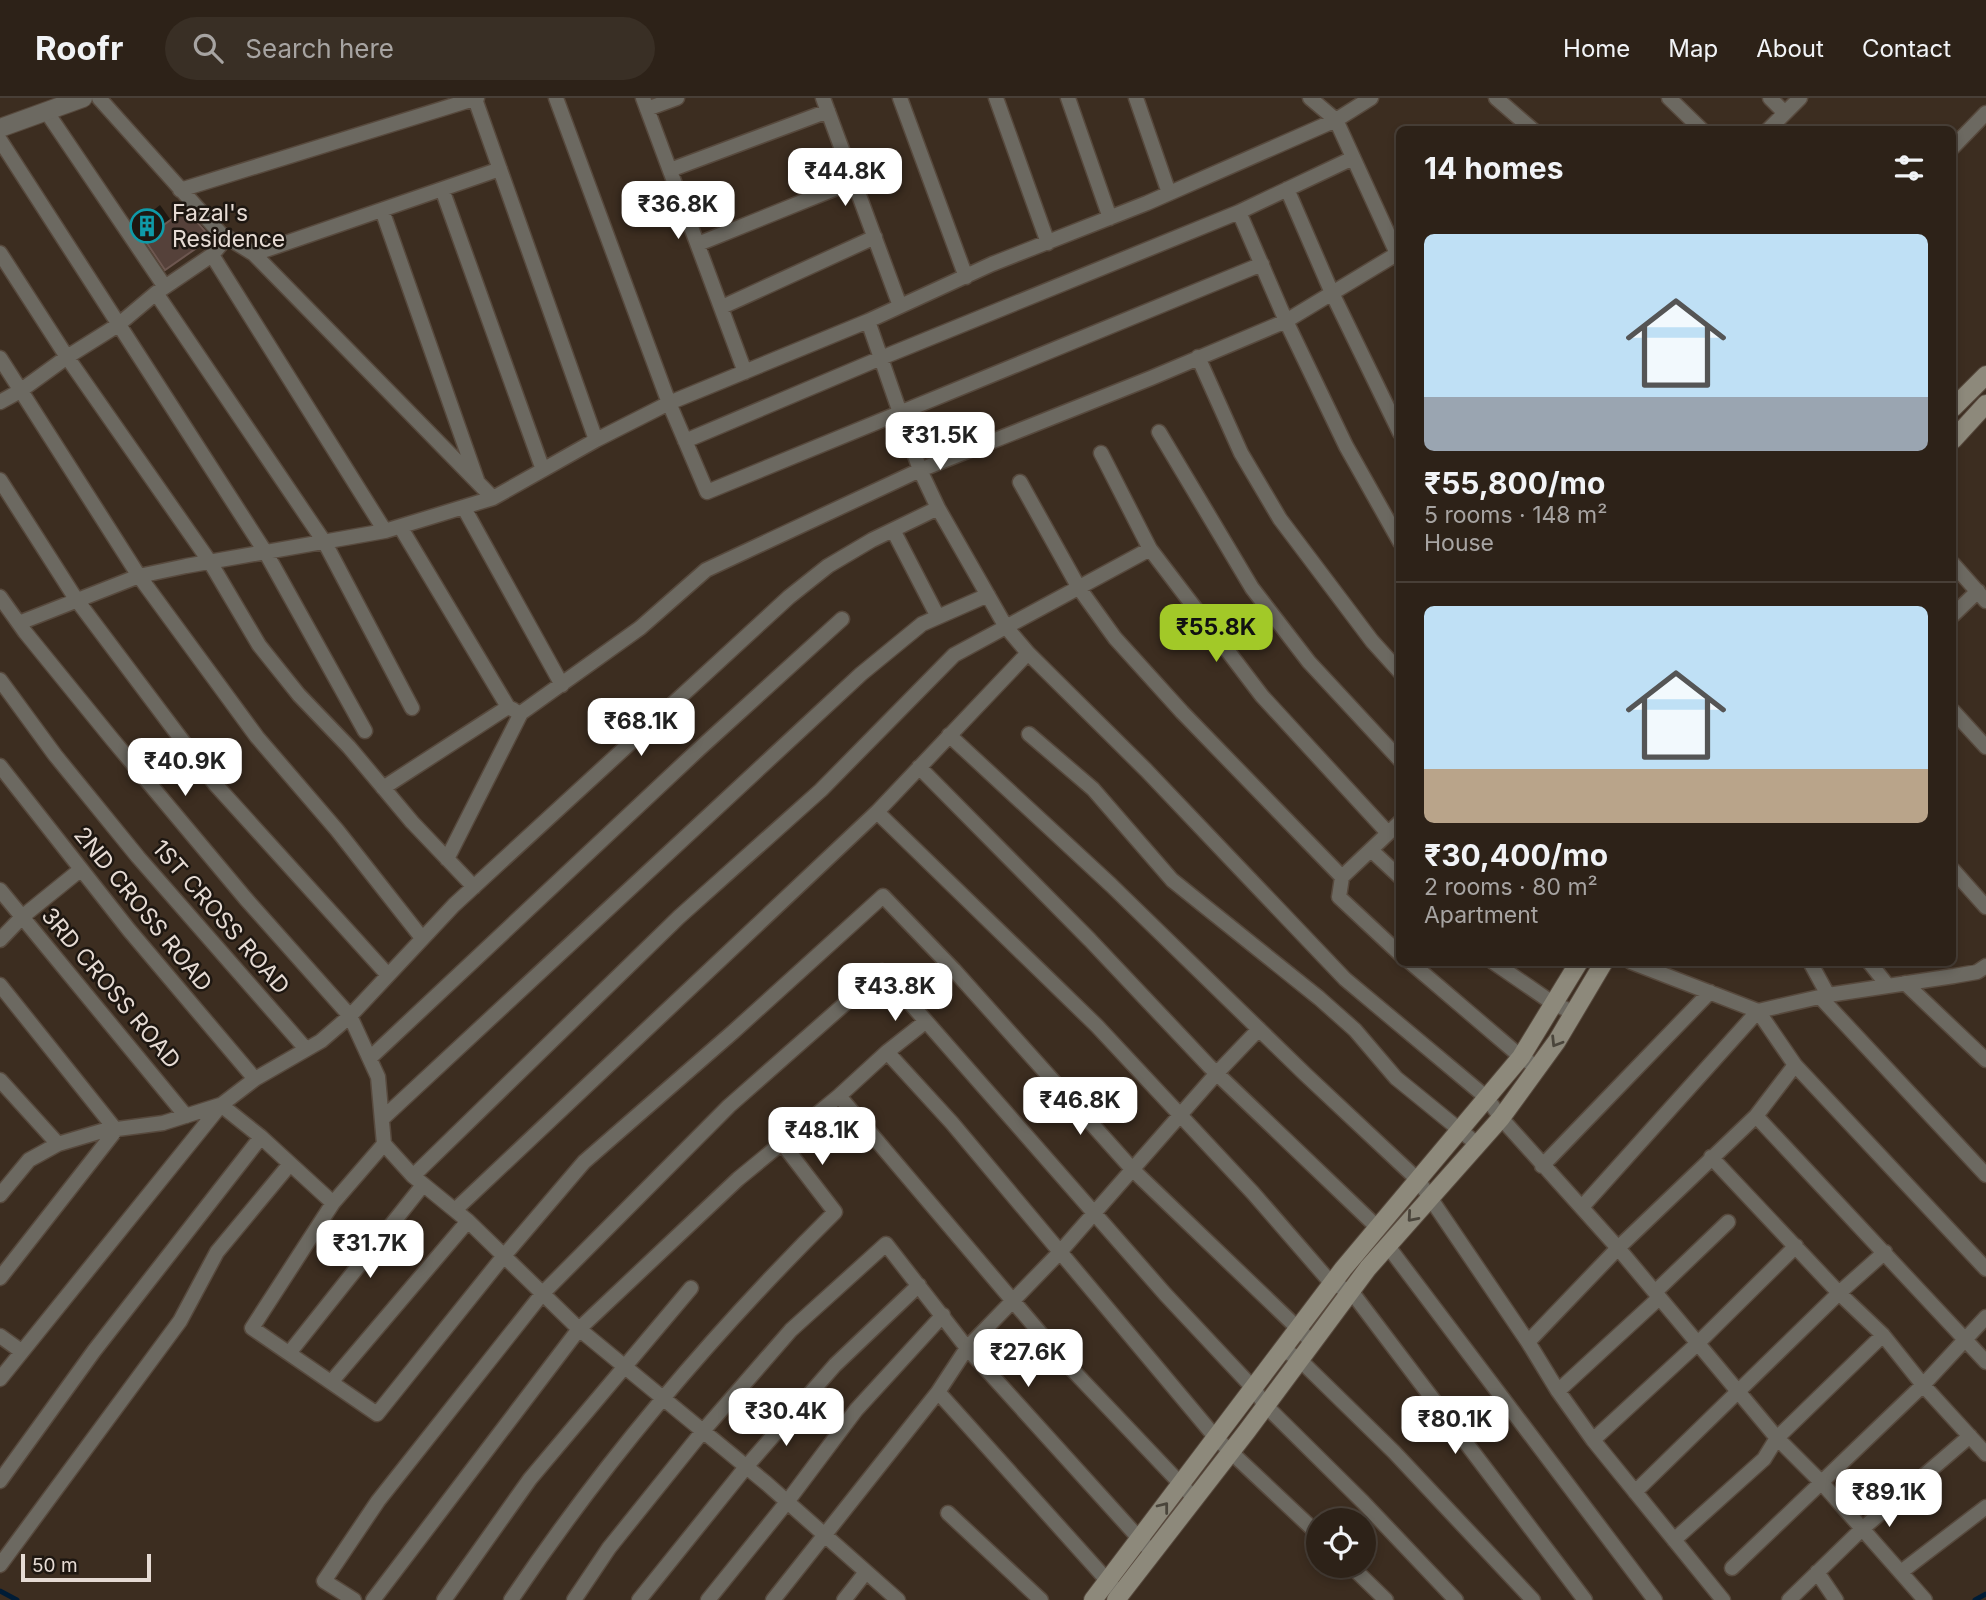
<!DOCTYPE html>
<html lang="en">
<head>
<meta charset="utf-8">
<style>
	body { margin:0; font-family:Inter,sans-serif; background:#392f25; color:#f1f3f6; height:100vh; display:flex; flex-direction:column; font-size:26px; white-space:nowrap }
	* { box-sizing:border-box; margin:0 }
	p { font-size:23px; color:#a7a4a2 }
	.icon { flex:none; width:38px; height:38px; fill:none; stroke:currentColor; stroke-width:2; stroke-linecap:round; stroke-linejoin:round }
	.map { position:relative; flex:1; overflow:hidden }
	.details { position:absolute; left:1396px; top:28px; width:560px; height:840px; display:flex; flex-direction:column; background:#2d2218; border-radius:10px; box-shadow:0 4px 10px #0003,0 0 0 2px #483f37 }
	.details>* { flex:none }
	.fabs { position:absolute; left:1306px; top:1410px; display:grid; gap:14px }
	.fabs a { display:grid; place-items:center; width:70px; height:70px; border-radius:50%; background:#2d2218; box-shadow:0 4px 10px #0003,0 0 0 2px #483f37; font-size:35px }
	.scale { position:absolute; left:21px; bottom:18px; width:130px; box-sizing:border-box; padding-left:7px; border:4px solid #e6dbd4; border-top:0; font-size:19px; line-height:24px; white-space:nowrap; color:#e6dbd4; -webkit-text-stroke:5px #1e1711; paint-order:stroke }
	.price { position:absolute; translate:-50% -60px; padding:0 16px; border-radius:14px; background:#fff; color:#222; font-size:23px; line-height:46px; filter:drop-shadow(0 2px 4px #0008) }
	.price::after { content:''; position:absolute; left:50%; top:42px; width:21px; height:16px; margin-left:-10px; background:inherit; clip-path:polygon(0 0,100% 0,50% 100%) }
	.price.current { background:#a2c928; color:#111 }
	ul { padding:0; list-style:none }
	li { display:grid; align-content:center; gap:14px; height:371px; padding:0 28px }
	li+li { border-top:2px solid #483f37 }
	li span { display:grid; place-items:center; height:217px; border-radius:10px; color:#555 }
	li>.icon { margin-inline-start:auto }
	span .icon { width:126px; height:126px; fill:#fffc; stroke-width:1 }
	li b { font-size:30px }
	h2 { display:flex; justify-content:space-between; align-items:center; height:84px; padding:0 28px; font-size:30px }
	header { display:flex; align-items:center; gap:42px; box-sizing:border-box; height:98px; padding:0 35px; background:#2d2218; border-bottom:2px solid #483f37 }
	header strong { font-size:33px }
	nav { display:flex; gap:38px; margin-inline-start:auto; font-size:24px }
	.search { width:490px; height:63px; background:#392f25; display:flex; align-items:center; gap:18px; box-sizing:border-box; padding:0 24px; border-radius:38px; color:#a7a4a2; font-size:26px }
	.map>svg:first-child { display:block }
</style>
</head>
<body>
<header>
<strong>Roofr</strong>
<div class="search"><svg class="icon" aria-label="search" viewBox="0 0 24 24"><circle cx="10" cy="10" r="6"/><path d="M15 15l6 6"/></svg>Search here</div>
<nav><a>Home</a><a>Map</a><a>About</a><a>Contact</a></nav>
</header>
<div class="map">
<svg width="1986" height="1502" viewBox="0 0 1986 1502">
	<rect width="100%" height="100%" fill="#3c2d20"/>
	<path fill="#0007" d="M194 105 217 131 209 139 136 126 160 107 170 121Z"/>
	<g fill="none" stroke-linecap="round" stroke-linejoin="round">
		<path stroke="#001c36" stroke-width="5" d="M0 1493 17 1502
			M1975 1502 1986 1496"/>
	</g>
	<path fill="#55413a" stroke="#6d5750" stroke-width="2" d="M186 111 211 140 165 172 134 126 152 114 162 128Z"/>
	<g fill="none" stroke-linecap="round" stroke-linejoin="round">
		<defs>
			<path id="minor" d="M99 0 220 135 254 156 493 400
				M556 0 669 305 707 394 1262 166
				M643 0 745 274
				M823 0 900 208
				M900 0 966 179
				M996 0 1048 145
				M1068 0 1110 120
				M1136 0 1169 95
				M1310 0 1336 22 1400 162
				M1496 0 1533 32
				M1669 0 1702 32
				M1770 0 1785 15
				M475 1 596 342
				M647 11 677 0
				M46 13 165 189
				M1768 32 1800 0
				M0 42 266 455 365 633
				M1953 49 1986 15
				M670 72 828 13
				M442 91 543 372
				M1287 91 1332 195 1400 335
				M180 92 477 0
				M382 112 477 382
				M1239 114 1286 223 1346 348 1400 444
				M698 146 854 83
				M0 155 67 259 210 464 259 547 299 597 349 649 412 724 474 789
				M254 156 500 71
				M212 157 385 433
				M156 195 325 445 412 610
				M722 209 875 139
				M868 223 920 372 938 410 1006 529 1028 555 1146 672 1345 881 1487 1000 1501 1020 1618 1150 1777 1340 1821 1384 1925 1502
				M1198 259 1241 355 1280 421 1372 543 1400 574
				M0 260 139 478 257 639 337 732 422 840
				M0 304 20 293 67 259 118 227 156 195 212 157 227 139
				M1159 334 1252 490 1309 564 1400 662
				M685 343 881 260 1239 114 1353 60
				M1101 355 1150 451 1262 598 1388 735
				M0 382 76 501 215 686 387 876
				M1020 384 1079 490 1115 540 1182 614 1342 779
				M464 410 562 587
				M401 430 508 609
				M893 432 938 519
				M1953 466 1986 503
				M0 499 25 534 112 641 246 801 350 918 378 979 384 1046 413 1078 468 1123 579 1231 766 1385 898 1502
				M1953 517 1978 493
				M19 525 139 478 186 468 385 433 493 400 596 342 669 305 868 223 992 166 1147 105 1336 22 1371 0
				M0 582 55 657 138 759 306 951
				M1953 613 1986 649
				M1029 636 1093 691 1172 782 1319 900 1355 932 1396 980 1477 1046
				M949 637 1111 787 1306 977 1418 1082 1528 1244 1558 1293 1593 1342 1723 1502
				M0 668 129 832 255 981
				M919 669 1090 842 1209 968 1377 1129
				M383 690 508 609 514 612
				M877 714 1097 928 1253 1095 1332 1186 1351 1193 1585 1502
				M1400 724 1342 779 1339 799 1400 856
				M1371 752 1400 779
				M447 761 521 615 640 530 706 472 920 372 1151 280 1286 223 1400 154
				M1953 772 1986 809
				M0 792 186 1018
				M0 842 22 819 80 772
				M1410 864 1521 959 1538 970
				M1493 864 1554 906 1573 914
				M1631 864 1758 913 1828 897 1954 878 1977 874 1986 868
				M1810 864 1828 897
				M1869 864 1888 888
				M1905 885 1986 962
				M0 887 116 1032 0 1180
				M1820 899 1986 1077
				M887 954 952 1025 1216 1340 1318 1436
				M370 960 698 652 842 521
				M0 982 58 1046
				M839 998 1064 1263 1194 1400
				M221 1007 261 1039 333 1105
				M1756 1018 1986 1264
				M382 1021 861 576 922 526 988 497
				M384 1046 333 1105 252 1230 377 1316 503 1159 584 1064 733 934 883 798 954 872 1133 1072 1312 1244
				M1711 1059 1839 1195 1883 1237 1923 1287 1986 1356
				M1542 1068 1710 894
				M413 1078 679 819 821 692 954 557 1150 451
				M0 1097 29 1062 58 1046 102 1033 163 1025 220 1007
				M1582 1109 1758 913 1795 967 1986 1171
				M455 1112 877 714 1028 555
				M1387 1147 1655 1502
				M1655 1194 1728 1124
				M0 1238 21 1253
				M1528 1244 1618 1150 1756 1018 1795 967
				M1283 1251 1300 1262 1394 1354 1533 1502
				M290 1254 423 1087
				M0 1281 221 1007 255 981 321 943 350 918 454 807 789 499 828 468 872 442 938 410
				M332 1283 468 1123
				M1558 1293 1659 1200
				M938 1294 1114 1490
				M1593 1342 1698 1245 1796 1148
				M0 1383 94 1253 261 1039
				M1635 1394 1839 1195 1885 1154
				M948 1415 1041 1502
				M1674 1442 1764 1361 1777 1340 1883 1237
				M0 1467 180 1223 217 1154 290 1066
				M1351 1468 1386 1502
				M1732 1470 1923 1287 1986 1219
				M1817 1474 1836 1502
				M1901 1474 1986 1409
				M354 1502 324 1483 378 1403 542 1196 729 1008 882 873 1165 1196 1254 1291 1265 1307 1363 1404 1456 1502
				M373 1502 579 1231 738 1081 839 998 887 954 925 924
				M444 1502 530 1381 691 1190
				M511 1502C605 1362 716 1232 835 1114L782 1045
				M574 1502 609 1450 703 1333 791 1232 886 1146 967 1250 1146 1448
				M639 1502 746 1369 835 1267 919 1187
				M708 1502 787 1404 856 1312 943 1217
				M773 1502 938 1294 967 1250 1060 1154 1217 975 1259 931
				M844 1502 866 1474
				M1789 1502 1862 1431 1970 1338"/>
			<path id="tertiary" d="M0 30 83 0"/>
			<path id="secondary" d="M1953 310 1986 277
				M1953 342 1986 306
				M1093 1502 1343 1171 1521 959 1579 864
				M1116 1502 1247 1333 1368 1170 1501 1020 1557 943 1604 864"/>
		</defs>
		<use href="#minor" stroke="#57493d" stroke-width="17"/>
		<use href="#tertiary" stroke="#57493d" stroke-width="20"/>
		<use href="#secondary" stroke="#57493d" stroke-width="20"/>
		<use href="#minor" stroke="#6c6961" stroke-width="14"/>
		<use href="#tertiary" stroke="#6c6961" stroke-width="18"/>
		<use href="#secondary" stroke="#8d897b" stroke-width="18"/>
	</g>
	<defs><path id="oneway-chevron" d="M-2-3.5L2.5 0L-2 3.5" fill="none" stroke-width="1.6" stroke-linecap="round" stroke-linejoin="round" transform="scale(1.75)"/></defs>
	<g stroke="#4a453b">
		<use href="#oneway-chevron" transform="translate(1556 944) rotate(122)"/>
		<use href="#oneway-chevron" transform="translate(1412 1119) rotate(131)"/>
		<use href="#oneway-chevron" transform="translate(1164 1409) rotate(-52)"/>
	</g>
	<defs>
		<symbol id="building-ring" viewBox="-11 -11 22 22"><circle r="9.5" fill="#1e1711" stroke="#0f9aa8" stroke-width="1.5"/><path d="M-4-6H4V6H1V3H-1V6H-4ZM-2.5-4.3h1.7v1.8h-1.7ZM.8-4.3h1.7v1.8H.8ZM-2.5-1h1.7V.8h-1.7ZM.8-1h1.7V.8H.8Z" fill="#0f9aa8"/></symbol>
	</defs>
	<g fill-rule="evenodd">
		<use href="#building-ring" x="128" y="109" width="38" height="38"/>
	</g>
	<g text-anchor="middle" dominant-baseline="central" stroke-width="5" stroke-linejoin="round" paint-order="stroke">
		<g font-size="23" fill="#e6dbd4" stroke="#1e1711" text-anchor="start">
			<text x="172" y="115">Fazal's<tspan x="172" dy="26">Residence</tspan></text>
		</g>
		<g font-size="23" fill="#e6dbd4" stroke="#1e1711">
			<text transform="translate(143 811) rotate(51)">2ND CROSS ROAD</text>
			<text transform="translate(221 819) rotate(49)">1ST CROSS ROAD</text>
			<text transform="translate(111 890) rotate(50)">3RD CROSS ROAD</text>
		</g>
	</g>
</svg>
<div class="fabs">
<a><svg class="icon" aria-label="locate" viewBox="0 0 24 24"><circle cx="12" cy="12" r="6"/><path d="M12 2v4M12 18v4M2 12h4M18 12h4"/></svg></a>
</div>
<div class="scale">50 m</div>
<b class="price" style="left:845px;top:110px">₹44.8K</b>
<b class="price" style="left:678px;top:143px">₹36.8K</b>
<b class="price" style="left:940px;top:374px">₹31.5K</b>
<b class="price current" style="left:1216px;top:566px">₹55.8K</b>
<b class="price" style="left:641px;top:660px">₹68.1K</b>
<b class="price" style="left:185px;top:700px">₹40.9K</b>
<b class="price" style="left:895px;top:925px">₹43.8K</b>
<b class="price" style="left:1080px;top:1039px">₹46.8K</b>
<b class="price" style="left:822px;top:1069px">₹48.1K</b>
<b class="price" style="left:370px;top:1182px">₹31.7K</b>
<b class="price" style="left:1028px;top:1291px">₹27.6K</b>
<b class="price" style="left:786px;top:1350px">₹30.4K</b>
<b class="price" style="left:1455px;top:1358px">₹80.1K</b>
<b class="price" style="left:1889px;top:1431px">₹89.1K</b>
<section class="details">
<h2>14 homes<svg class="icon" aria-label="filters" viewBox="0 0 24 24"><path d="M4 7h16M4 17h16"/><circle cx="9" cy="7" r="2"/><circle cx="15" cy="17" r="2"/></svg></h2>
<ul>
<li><span style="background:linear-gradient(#bfe0f5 75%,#9aa5b1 0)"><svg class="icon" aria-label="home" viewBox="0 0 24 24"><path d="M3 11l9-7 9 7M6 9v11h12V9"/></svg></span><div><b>₹55,800/mo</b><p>5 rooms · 148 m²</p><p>House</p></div></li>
<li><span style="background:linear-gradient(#bfe0f5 75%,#b9a48a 0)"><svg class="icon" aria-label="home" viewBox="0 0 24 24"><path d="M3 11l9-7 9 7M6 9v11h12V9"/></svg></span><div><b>₹30,400/mo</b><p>2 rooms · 80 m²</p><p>Apartment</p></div></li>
</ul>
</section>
</div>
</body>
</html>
